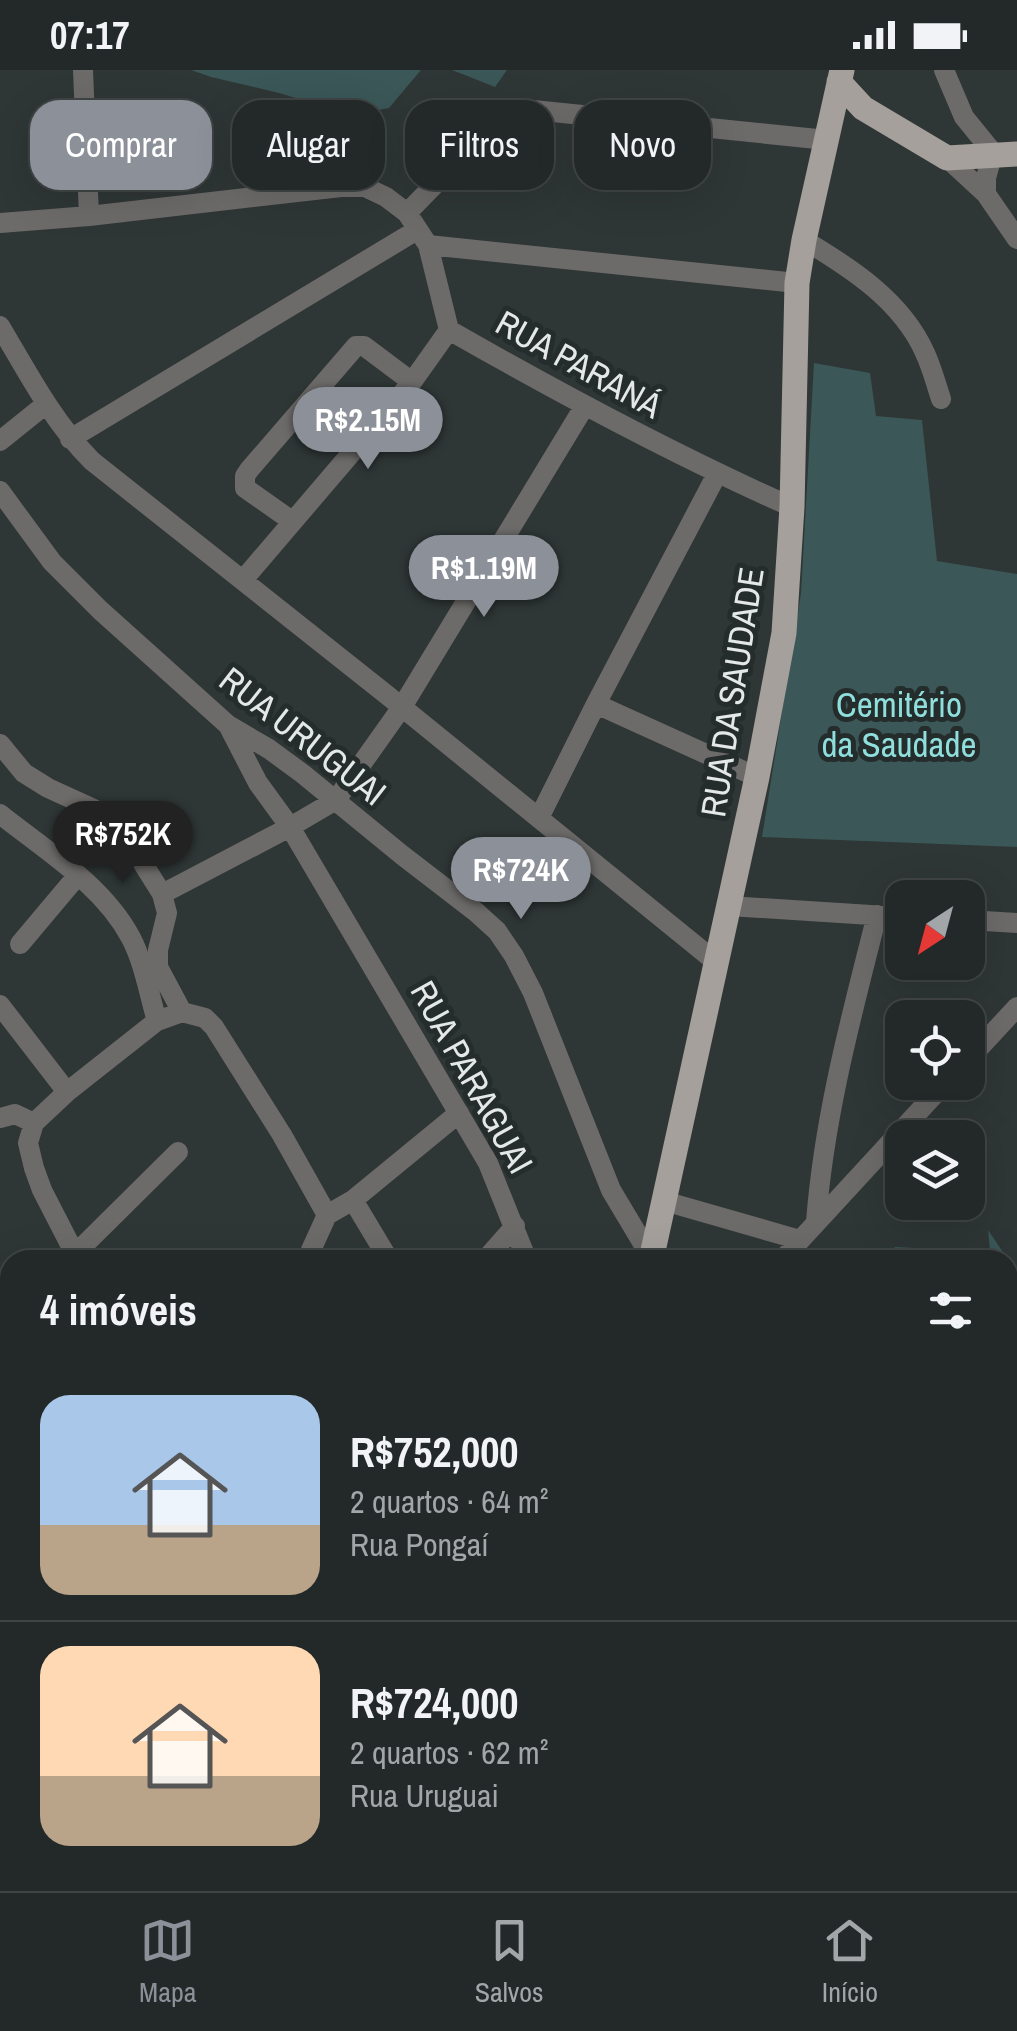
<!DOCTYPE html>
<html lang="pt">
<head>
<meta charset="utf-8">
<style>
	body { margin:0; font-family:"Archivo Narrow",sans-serif; background:#2f3434; color:#f1f3f6; height:100vh; display:flex; flex-direction:column; font-size:38px; white-space:nowrap }
	* { box-sizing:border-box; margin:0 }
	p { font-size:32px; color:#a3a6a8 }
	.icon { flex:none; width:55px; height:55px; fill:none; stroke:currentColor; stroke-width:2; stroke-linecap:round; stroke-linejoin:round }
	.map { position:relative; flex:1; overflow:hidden }
	.sheet { position:absolute; left:0px; top:1180px; width:1018px; height:642px; display:flex; flex-direction:column; background:#232828; border-radius:30px 30px 0 0; box-shadow:0 10px 40px #0002,0 0 0 2px #404445 }
	.sheet>* { flex:none }
	.hud { position:absolute; left:30px; top:30px; width:958px; height:90px; display:flex; gap:20px }
	.needle { width:65px; rotate:216deg }
	.controls { position:absolute; left:885px; top:810px; display:grid; gap:20px }
	.controls a { display:grid; place-items:center; width:100px; height:100px; border-radius:20px; background:#232828; box-shadow:0 10px 40px #0002,0 0 0 2px #404445; font-size:50px }
	.price { position:absolute; translate:-50% -85px; padding:0 22px; border-radius:35px; background:#8c9099; color:#fff; font-size:32px; line-height:65px; filter:drop-shadow(0 2px 5px #0008) }
	.price::after { content:''; position:absolute; left:50%; top:60px; width:30px; height:22px; margin-left:-15px; background:inherit; clip-path:polygon(0 0,100% 0,50% 100%) }
	.price.on { background:#222; color:#fff }
	ul { padding:0; list-style:none }
	li { display:flex; align-items:center; gap:30px; height:250px; padding:0 40px }
	li+li { border-top:2px solid #404445 }
	li span { display:grid; place-items:center; flex:none; width:280px; height:200px; border-radius:30px; color:#555 }
	li>.icon { margin-inline-start:auto }
	span .icon { width:120px; height:120px; fill:#fffc; stroke-width:1 }
	li b { font-size:42px }
	h2 { display:flex; justify-content:space-between; align-items:center; height:120px; padding:0 40px; font-size:42px }
	.chip { padding:0 35px; border-radius:30px; background:#232828; box-shadow:0 10px 40px #0002,0 0 0 2px #404445; font-size:35px; line-height:90px }
	.chip.on { background:#8c9099; color:#fff }
	.status { display:flex; justify-content:space-between; align-items:center; height:70px; padding:0 50px; background:#232828; direction:ltr }
	.status svg { height:28px; fill:currentColor }
	.tab-bar { display:flex; justify-content:space-around; align-items:center; height:140px; border-top:2px solid #404445; background:#232828; font-size:28px; color:#a3a6a8 }
	.tab-bar a { display:grid; justify-items:center; gap:5px }
	.tab-bar .on { color:#8c9099 }
	.map>svg:first-child { display:block }
</style>
</head>
<body>
<div class="status"><b>07:17</b><svg viewBox="0 0 49 12"><path d="M0 12V9h3v3zM5 12V6h3v6zM10 12V3h3v9zM15 12V0h3v12zM26 1h20v11H26zM47 4h2v5h-2z"/></svg></div>
<div class="map">
<svg width="1017" height="1821" viewBox="0 0 1017 1821">
	<rect width="100%" height="100%" fill="#2f3636"/>
	<path fill="#3b5757" d="M191 0H421L389 38 352 45 279 23 211 7Z
		M452 0H507L495 17Z
		M814 293 870 303 876 346 922 350 937 491 1017 504V777L762 767 801 523Z
		M988 1160 1017 1203V1621L1008 1631V1190H991Z
		M895 1177 956 1180 948 1190H887Z
		M409 1813H546V1821H410Z"/>
	<g fill="none" stroke-linecap="round" stroke-linejoin="round">
		<path stroke="#6d6b69" stroke-width="20" d="M83 0 89 146
			M944 0 964 47 990 79 992 86 986 108V124
			M947 88 986 124 1017 169
			M407 143 442 107 484 55 510 41 533 40 827 70
			M0 153 89 146 341 117H365L386 127 407 143 428 175 449 260C561 324 674 385 792 437
			M804 170C851 198 902 231 925 283 932 298 936 314 941 329
			M428 175 797 213
			M0 256C28 303 53 352 92 391L387 625 716 892
			M70 369 417 160
			M0 371 46 334
			M0 421 52 492 100 540 228 655 269 679 303 704 402 785 476 842 497 861 514 886 533 923 611 1120 651 1187
			M292 451 245 418V406L249 400 356 276H364L412 312
			M243 510 412 312 449 260
			M596 634 757 707
			M228 655 258 713 290 757 488 1093 527 1190
			M0 674 24 703 48 718 94 739 116 758 132 776 162 824 167 843 158 880V897L182 942
			M0 744C45 780 103 815 131 868 144 893 149 924 157 951
			M539 748 596 634 717 404
			M162 824 290 757 336 730 402 637 584 337
			M729 836 902 847
			M968 850 1017 853
			M20 874 78 805
			M0 935 67 1022
			M182 942 205 948 214 957 282 1065 327 1145
			M968 990 1017 937
			M0 1048 15 1044 34 1053
			M353 1130 389 1190
			M664 1131 800 1170
			M327 1145 353 1130 459 1043
			M816 1152C824 1047 851 947 877 845
			M75 1184 178 1082
			M78 1190 42 1120 34 1098 28 1073 34 1053 67 1022 157 951 182 942
			M314 1190 311 1180 327 1145
			M485 1190 515 1156
			M782 1190 946 1012
			M0 1567 10 1563
			M1008 1740 1017 1729
			M0 1813 10 1811
			M99 1821 100 1812
			M933 1821 941 1812"/>
		<path stroke="#a5a09c" stroke-width="25" d="M839 12 863 38 947 88 1017 84
			M651 1190 757 707 784 563 792 437 797 213 804 170 842 0
			M734 1812 740 1821
			M758 1812 763 1821"/>
	</g>
	<g text-anchor="middle" dominant-baseline="central" stroke-width="10" stroke-linejoin="round" paint-order="stroke">
		<g font-size="35" fill="#e4e9e8" stroke="#252c2c">
			<text transform="translate(579 294) rotate(29)">RUA PARANÁ</text>
			<text transform="translate(732 622) rotate(-81)">RUA DA SAUDADE</text>
			<text transform="translate(303 666) rotate(38)">RUA URUGUAI</text>
			<text transform="translate(472 1007) rotate(61)">RUA PARAGUAI</text>
		</g>
		<g font-size="35" fill="#8fdfdd" stroke="#252c2c">
			<text x="899" y="634">Cemitério<tspan x="899" dy="40">da Saudade</tspan></text>
		</g>
	</g>
</svg>
<div class="controls">
<a><svg class="needle" viewBox="-14 -14 28 28"><path d="M0-13l5 13h-10z" fill="#e53935"/><path d="M0 13l5-13h-10z" fill="#a3a6a8"/></svg></a>
<a><svg class="icon" aria-label="locate" viewBox="0 0 24 24"><circle cx="12" cy="12" r="6"/><path d="M12 2v4M12 18v4M2 12h4M18 12h4"/></svg></a>
<a><svg class="icon" aria-label="layers" viewBox="0 0 24 24"><path d="M12 4l9 5-9 5-9-5zM3 14l9 5 9-5"/></svg></a>
</div>
<b class="price" style="left:368px;top:402px">R$2.15M</b>
<b class="price" style="left:484px;top:550px">R$1.19M</b>
<b class="price on" style="left:123px;top:816px">R$752K</b>
<b class="price" style="left:521px;top:852px">R$724K</b>
<div class="hud">
<a class="chip on">Comprar</a>
<a class="chip">Alugar</a>
<a class="chip">Filtros</a>
<a class="chip">Novo</a>
</div>
<section class="sheet">
<h2>4 imóveis<svg class="icon" aria-label="filters" viewBox="0 0 24 24"><path d="M4 7h16M4 17h16"/><circle cx="9" cy="7" r="2"/><circle cx="15" cy="17" r="2"/></svg></h2>
<ul>
<li><span style="background:linear-gradient(#a9c7e8 65%,#b9a48a 0)"><svg class="icon" aria-label="home" viewBox="0 0 24 24"><path d="M3 11l9-7 9 7M6 9v11h12V9"/></svg></span><div><b>R$752,000</b><p>2 quartos · 64 m²</p><p>Rua Pongaí</p></div></li>
<li><span style="background:linear-gradient(#ffd9b3 65%,#b9a48a 0)"><svg class="icon" aria-label="home" viewBox="0 0 24 24"><path d="M3 11l9-7 9 7M6 9v11h12V9"/></svg></span><div><b>R$724,000</b><p>2 quartos · 62 m²</p><p>Rua Uruguai</p></div></li>
</ul>
</section>
</div>
<nav class="tab-bar">
<a class="on"><svg class="icon" aria-label="map" viewBox="0 0 24 24"><path d="M3 6l6-2 6 2 6-2v14l-6 2-6-2-6 2zM9 4v14M15 6v14"/></svg>Mapa</a>
<a><svg class="icon" aria-label="saved" viewBox="0 0 24 24"><path d="M7 4h10v16l-5-4-5 4z"/></svg>Salvos</a>
<a><svg class="icon" aria-label="home" viewBox="0 0 24 24"><path d="M3 11l9-7 9 7M6 9v11h12V9"/></svg>Início</a>
</nav>
</body>
</html>
